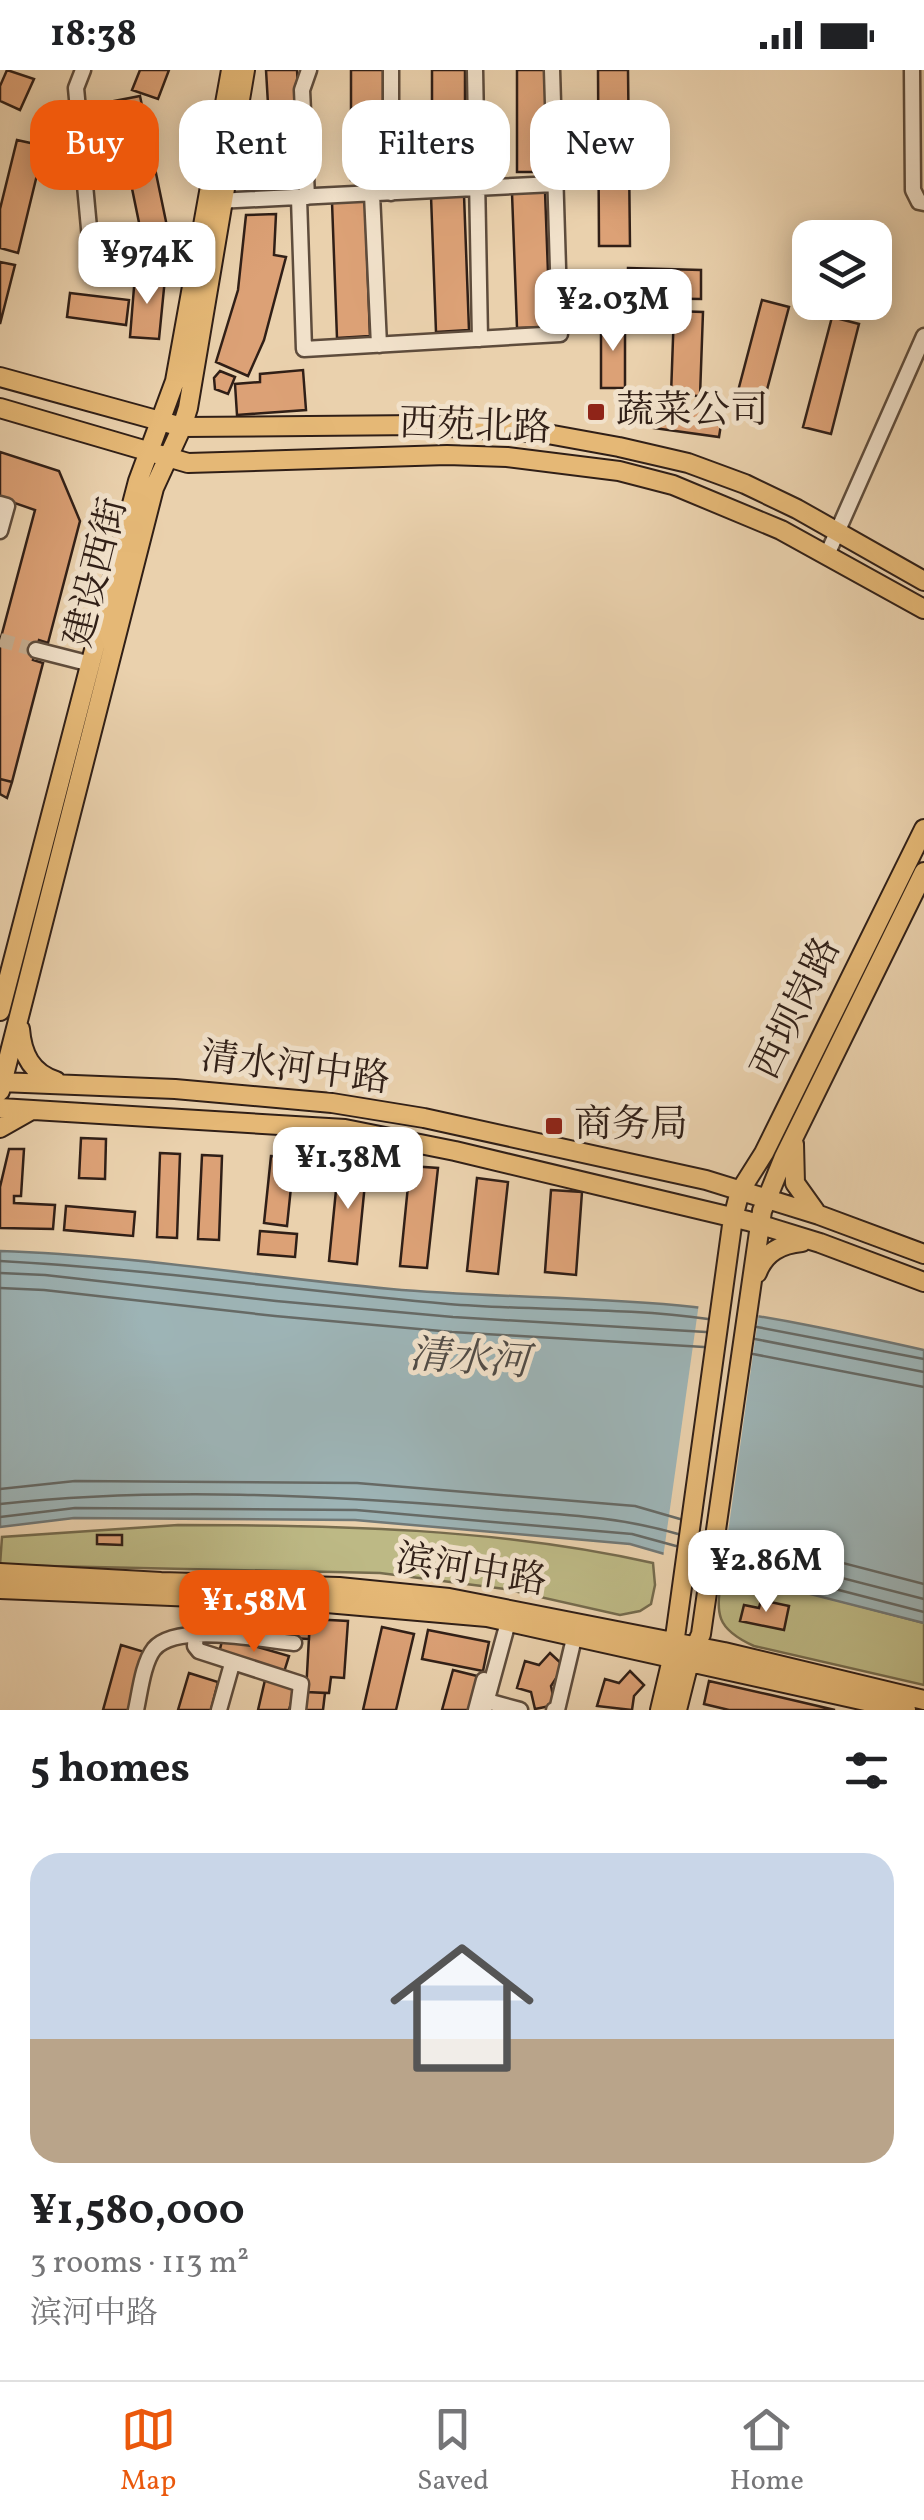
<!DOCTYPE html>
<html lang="en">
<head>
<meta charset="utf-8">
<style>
	body { margin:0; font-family:Vollkorn,"Noto Serif SC",serif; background:#f2f2f2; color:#202124; height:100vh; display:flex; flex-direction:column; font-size:38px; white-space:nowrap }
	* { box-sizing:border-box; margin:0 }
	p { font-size:32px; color:#757577 }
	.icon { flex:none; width:55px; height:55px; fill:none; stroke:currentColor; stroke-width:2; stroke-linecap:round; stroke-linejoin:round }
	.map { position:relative; height:1640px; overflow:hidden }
	.details { display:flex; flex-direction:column; background:#fff; flex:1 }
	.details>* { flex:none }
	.banner { position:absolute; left:30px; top:30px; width:865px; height:90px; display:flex; gap:20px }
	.fabs { position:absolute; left:792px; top:150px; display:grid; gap:20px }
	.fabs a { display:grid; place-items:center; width:100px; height:100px; border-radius:20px; background:#fff; box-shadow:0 5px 25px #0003; font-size:50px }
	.price { position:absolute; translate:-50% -85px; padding:0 22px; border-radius:20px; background:#fff; color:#222; font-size:32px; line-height:65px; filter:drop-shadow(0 2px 5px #0008) }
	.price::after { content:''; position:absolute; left:50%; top:60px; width:30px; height:22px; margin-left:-15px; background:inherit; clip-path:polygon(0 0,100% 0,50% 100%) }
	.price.current { background:#ea580c; color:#fff }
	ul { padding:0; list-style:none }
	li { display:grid; align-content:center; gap:20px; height:530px; padding:0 30px }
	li+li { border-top:2px solid #e0e0e0 }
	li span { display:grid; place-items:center; height:310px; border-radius:30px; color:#555 }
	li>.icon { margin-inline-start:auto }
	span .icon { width:180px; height:180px; fill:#fffc; stroke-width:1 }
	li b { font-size:42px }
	h2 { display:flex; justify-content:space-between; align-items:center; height:120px; padding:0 30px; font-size:42px }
	.pill { padding:0 35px; border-radius:30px; background:#fff; box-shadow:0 5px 25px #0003; font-size:35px; line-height:90px }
	.pill.current { background:#ea580c; color:#fff }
	.status { display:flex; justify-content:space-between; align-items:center; height:70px; padding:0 50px; background:#fff; direction:ltr }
	.status svg { height:28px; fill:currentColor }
	.menu { display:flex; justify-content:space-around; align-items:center; height:140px; border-top:2px solid #e0e0e0; background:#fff; font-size:28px; color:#757577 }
	.menu a { display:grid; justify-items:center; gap:5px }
	.menu .current { color:#ea580c }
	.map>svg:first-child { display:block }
</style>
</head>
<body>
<div class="status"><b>18:38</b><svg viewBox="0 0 49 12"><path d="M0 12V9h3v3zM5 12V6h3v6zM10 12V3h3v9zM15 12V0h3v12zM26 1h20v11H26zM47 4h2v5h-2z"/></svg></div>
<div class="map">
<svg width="924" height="1640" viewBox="0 0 924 1640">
	<rect width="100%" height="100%" fill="#ead1ad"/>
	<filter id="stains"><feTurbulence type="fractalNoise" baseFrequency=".002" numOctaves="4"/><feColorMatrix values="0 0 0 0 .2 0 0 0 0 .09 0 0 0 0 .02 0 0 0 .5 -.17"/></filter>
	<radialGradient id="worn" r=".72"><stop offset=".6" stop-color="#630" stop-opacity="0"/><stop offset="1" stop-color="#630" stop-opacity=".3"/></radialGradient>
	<path fill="#bdb985" stroke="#766c4e" stroke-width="2.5" d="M178 1455C336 1455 497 1458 653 1493L655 1515 651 1534 640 1541 620 1545 505 1519 380 1503 0 1495 2 1467Z
		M722 1500 924 1553V1615L754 1576C712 1557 717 1542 722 1500Z"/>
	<path fill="#9db4b6" stroke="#717876" stroke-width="2.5" d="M0 1181C131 1185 261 1207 391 1219 492 1228 593 1226 694 1237 771 1246 848 1263 924 1280V1553L751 1509 630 1474 355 1450 74 1448 0 1457Z"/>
	<path fill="#ead1ad" d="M699 1233 759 1242 722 1505 663 1488Z"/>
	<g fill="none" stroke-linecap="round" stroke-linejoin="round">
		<path stroke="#666a66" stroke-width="2.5" d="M0 1191C150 1199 299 1221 448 1234 534 1241 622 1237 708 1249
			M0 1203 45 1205 276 1231 453 1247 706 1262
			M0 1218 44 1220 275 1246 452 1262 704 1277
			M757 1257 924 1289
			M755 1269 924 1302
			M753 1284 924 1317
			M0 1419 75 1411 357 1413 635 1436 680 1449
			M0 1434C156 1417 325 1425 481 1438 547 1444 614 1445 678 1464
			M0 1447 75 1438 356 1440 632 1464 676 1476
			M727 1463 924 1514
			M725 1478 924 1529
			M723 1490 924 1542"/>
	</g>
	<path fill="#dca176" stroke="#301f17" stroke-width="2.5" d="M7 0 34 9 20 40 0 31V16Z
		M140 0H169L158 29 132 20Z
		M266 0H297L299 35 290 36 296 115 267 117 261 34H268Z
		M351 0H383V111L351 110Z
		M432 0H465V107H432Z
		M517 0H549V102H517Z
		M598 0H628L630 176H599Z
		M140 26 169 166 143 172 114 31Z
		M17 70 44 76 18 183 0 178V139Z
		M545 121 550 257 517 258 512 123Z
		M464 125 469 260 436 262 431 126Z
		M365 131 370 266 337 268 332 132Z
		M276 144 274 185 286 187 264 270 248 306 216 292 238 220 246 145Z
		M0 192 15 195 0 254Z
		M628 198 701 200V229L627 228Z
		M135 205 165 208 159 269 130 267Z
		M70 223 129 230 126 255 67 247Z
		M762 230 789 237 760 346 733 340Z
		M674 241 703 242 700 326 671 325Z
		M832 247 859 254 831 364 803 357Z
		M601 251H625V318H601Z
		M303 300 306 340 237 345 235 314 260 312V304Z
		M220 301 235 307 228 324 215 319 214 308Z
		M636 330 723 342 719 367 632 355Z
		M0 382 59 401 80 451 48 573 39 570 33 590 43 593 12 712 0 709V571L35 440 0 428Z
		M0 709 12 712 7 728 0 724Z
		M81 1068 106 1069 105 1109 79 1108Z
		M9 1079H24L21 1126H14V1133L55 1135 53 1159 0 1158V1117Z
		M160 1083 180 1084 177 1168 157 1167Z
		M202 1085 222 1086 219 1170 198 1169Z
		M271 1086 294 1088 287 1156 264 1153Z
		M339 1090 367 1093 357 1194 329 1191Z
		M410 1096 438 1098 427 1198 400 1196Z
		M477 1108 508 1112 498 1204 467 1201Z
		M551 1120 582 1122 576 1205 545 1202Z
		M66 1136 135 1142 133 1166 64 1160Z
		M260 1161 297 1164 295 1187 258 1184Z
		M97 1465H122V1475L97 1474Z
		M761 1530 789 1536 784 1560 740 1551 744 1535 759 1538Z
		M208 1544 310 1549 309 1569 207 1564Z
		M310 1549 348 1551 344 1608 331 1607 329 1623 306 1622Z
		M382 1557 414 1564 396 1640H363Z
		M428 1560 489 1572 483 1601 422 1589Z
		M223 1567 289 1586 284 1602 219 1583Z
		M121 1575 148 1583 133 1640H103Z
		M550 1583 564 1596 551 1616 555 1635 535 1639 531 1622 517 1618 525 1591 539 1595Z
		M453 1600 481 1607 473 1640H442Z
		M630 1601 644 1615 634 1626 632 1640 597 1636 605 1609 619 1613Z
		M189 1603 218 1612 211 1640H178Z
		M265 1610 295 1618 289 1640H258Z
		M709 1611 771 1625 835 1640H729L704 1634Z
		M306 1622 325 1623 323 1640H303Z"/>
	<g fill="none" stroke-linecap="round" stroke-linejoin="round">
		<path stroke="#c5ad8f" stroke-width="14" stroke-dasharray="14 7" stroke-linecap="butt" d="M0 570 36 580"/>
		<defs>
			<path id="minor" d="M83 0 76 18 90 169 207 187
				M475 0 480 269
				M912 0 913 120 919 132 924 133
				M391 123V0
				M372 124 379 275
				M307 127 302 20 309 0
				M299 128 304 279 560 264 552 0
				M217 131 554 114
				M0 434 7 436 0 461
				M827 485 924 266
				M36 580 91 594
				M199 1519 195 1576 199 1581 301 1614 298 1640
				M487 1631 520 1640
				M136 1640C140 1622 143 1593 154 1579 177 1552 262 1570 294 1573
				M219 1640 232 1594
				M476 1640 484 1610
				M484 1640 510 1545
				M554 1640H557L576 1560"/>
			<path id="major" d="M0 307 182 357 420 355 542 363 619 377 688 393 745 414 797 439 924 511
				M0 338 188 393 447 385 507 387 619 401 673 415 781 460 924 539
				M0 941 138 411 175 311 231 0
				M20 959C22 984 31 1003 56 1011
				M0 1012 175 1019 332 1033 424 1048 706 1110 819 1145 924 1184
				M0 1021 154 418 182 357 188 338 245 0
				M0 1038 345 1059 455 1081 748 1151 820 1173 924 1212
				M0 1058 30 1041
				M794 1074 795 1113 815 1141
				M757 1203C765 1182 781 1174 802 1172
				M0 1503 161 1512 339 1517 449 1528 724 1582 924 1630
				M0 1519 315 1532 487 1547 906 1640
				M660 1640 672 1589 733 1148 740 1121 764 1083 924 759
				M677 1640 689 1592 701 1564 762 1141 784 1087 924 802"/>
		</defs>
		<use href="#minor" stroke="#5e4c3c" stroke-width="19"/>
		<use href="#major" stroke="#301f17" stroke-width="22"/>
		<use href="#minor" stroke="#f1e1ca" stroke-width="14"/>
		<use href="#major" stroke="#e5b876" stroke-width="18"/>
	</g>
	<g fill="#8f2418" stroke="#f1e1ca" stroke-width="4">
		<rect x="586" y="332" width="20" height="20" rx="5"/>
		<rect x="544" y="1046" width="20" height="20" rx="5"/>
	</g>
	<g text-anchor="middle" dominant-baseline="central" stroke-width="10" stroke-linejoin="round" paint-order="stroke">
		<g font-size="38" fill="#301f17" stroke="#f1e1ca" text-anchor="start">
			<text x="616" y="342">蔬菜公司</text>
			<text x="574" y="1056">商务局</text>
		</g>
		<g font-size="38" fill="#301f17" stroke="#f1e1ca">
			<text transform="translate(475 358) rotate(2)">西苑北路</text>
			<text transform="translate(98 503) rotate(-76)">建设西街</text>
			<text transform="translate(798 939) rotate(-64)">西坝岗路</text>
			<text transform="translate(295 1000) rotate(7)">清水河中路</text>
			<text transform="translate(471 1502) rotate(9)">滨河中路</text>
		</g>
		<g font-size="40" font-style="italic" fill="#514c47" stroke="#f1e1ca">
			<text transform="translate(469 1291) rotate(4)">清水河</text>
		</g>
	</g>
	<rect width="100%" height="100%" filter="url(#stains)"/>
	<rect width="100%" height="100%" fill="url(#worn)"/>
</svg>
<div class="fabs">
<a><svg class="icon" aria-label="layers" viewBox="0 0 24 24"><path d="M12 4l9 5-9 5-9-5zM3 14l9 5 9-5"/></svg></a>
</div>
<b class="price" style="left:147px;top:237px">¥974K</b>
<b class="price" style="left:613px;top:284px">¥2.03M</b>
<b class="price" style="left:348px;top:1142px">¥1.38M</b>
<b class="price" style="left:766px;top:1545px">¥2.86M</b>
<b class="price current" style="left:254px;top:1585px">¥1.58M</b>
<div class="banner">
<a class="pill current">Buy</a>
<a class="pill">Rent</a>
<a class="pill">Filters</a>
<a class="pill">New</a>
</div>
</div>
<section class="details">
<h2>5 homes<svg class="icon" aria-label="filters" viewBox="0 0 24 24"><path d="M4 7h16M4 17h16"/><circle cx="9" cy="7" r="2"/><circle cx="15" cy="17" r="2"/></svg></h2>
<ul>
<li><span style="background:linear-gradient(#c9d6e8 60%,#b9a48a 0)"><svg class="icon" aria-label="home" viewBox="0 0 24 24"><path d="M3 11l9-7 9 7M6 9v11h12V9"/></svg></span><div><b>¥1,580,000</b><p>3 rooms · 113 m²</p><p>滨河中路</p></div></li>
</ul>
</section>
<nav class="menu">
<a class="current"><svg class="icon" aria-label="map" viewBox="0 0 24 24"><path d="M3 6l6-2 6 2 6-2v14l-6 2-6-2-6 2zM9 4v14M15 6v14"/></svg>Map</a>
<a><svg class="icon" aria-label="saved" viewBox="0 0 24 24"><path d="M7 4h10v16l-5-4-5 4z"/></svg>Saved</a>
<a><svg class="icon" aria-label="home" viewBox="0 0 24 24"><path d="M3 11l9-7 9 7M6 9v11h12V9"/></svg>Home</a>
</nav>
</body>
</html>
